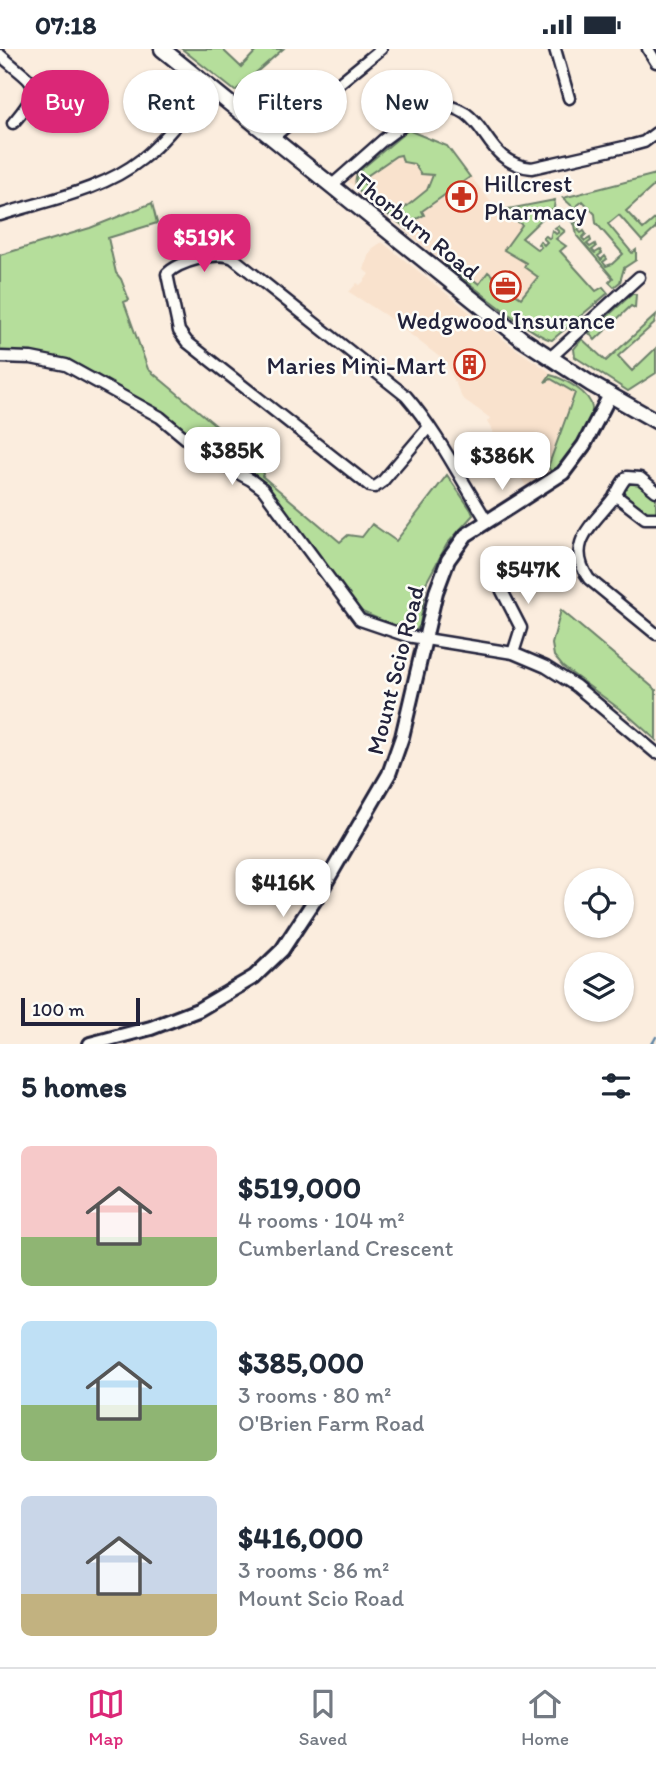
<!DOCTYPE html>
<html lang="en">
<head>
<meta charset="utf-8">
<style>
	body { margin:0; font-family:Itim,sans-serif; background:#f2f2f3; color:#1f2937; height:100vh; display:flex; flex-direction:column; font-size:26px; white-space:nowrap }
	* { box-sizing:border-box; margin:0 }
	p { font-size:23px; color:#747a83 }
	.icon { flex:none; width:38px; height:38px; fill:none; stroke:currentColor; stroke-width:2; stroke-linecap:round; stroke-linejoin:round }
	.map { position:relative; height:995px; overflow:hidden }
	.drawer { display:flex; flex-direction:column; background:#fff; flex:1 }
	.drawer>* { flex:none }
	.hud { position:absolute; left:21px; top:21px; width:614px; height:63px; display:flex; gap:14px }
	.controls { position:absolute; left:564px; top:819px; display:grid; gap:14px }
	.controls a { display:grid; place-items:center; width:70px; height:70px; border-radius:50%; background:#fff; box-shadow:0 2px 5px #0004; font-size:35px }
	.scale { position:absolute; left:21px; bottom:18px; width:119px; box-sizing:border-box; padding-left:7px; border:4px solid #22223b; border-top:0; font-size:19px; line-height:24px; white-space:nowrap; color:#22223b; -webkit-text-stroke:5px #fdfcf7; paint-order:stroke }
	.price { position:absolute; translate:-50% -60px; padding:0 16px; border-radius:14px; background:#fff; color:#222; font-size:23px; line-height:46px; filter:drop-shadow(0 2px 4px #0008) }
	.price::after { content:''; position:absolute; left:50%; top:42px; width:21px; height:16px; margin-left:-10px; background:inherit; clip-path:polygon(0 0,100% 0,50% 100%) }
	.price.current { background:#db2777; color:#fff }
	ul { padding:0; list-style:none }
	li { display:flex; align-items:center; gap:21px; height:175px; padding:0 21px }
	li span { display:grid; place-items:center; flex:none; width:196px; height:140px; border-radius:10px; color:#555 }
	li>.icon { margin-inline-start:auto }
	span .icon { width:84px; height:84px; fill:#fffc; stroke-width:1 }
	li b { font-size:30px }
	h2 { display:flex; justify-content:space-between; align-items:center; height:84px; padding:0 21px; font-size:30px }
	.pill { padding:0 24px; border-radius:32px; background:#fff; box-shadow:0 2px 5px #0004; font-size:24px; line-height:63px }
	.pill.current { background:#db2777; color:#fff }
	.status { display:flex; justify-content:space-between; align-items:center; height:49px; padding:0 35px; background:#fff; direction:ltr }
	.status svg { height:19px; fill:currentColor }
	.menu { display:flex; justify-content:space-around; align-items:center; height:98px; border-top:2px solid #e0e1e3; background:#fff; font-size:19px; color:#747a83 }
	.menu a { display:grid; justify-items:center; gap:4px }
	.menu .current { color:#db2777 }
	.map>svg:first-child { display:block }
</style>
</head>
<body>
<div class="status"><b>07:18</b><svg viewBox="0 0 49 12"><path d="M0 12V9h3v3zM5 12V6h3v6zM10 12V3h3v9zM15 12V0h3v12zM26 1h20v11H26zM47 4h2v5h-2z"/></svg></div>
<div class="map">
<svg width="656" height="995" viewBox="0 0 656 995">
	<rect width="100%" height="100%" fill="#fbedde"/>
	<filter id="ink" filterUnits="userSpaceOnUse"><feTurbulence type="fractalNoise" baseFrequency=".0143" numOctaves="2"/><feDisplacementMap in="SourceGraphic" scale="14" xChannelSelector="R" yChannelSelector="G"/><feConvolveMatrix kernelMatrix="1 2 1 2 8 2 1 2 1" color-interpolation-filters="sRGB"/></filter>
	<g filter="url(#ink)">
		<path fill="#f9e2cd" d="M408 81 447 97 498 162 536 155 512 191 545 217 515 269 445 215 348 132Z
			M382 193 512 297 589 350 592 363 582 386 574 401 552 424 527 439 487 373 490 369 462 349 446 313 385 266 349 243 357 234 360 236 364 232 369 225 364 221 368 207 373 199Z"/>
		<path fill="#b5de9b" stroke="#6c806b" stroke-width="2" d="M182 0H222L241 18 258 0H283L235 42Z
			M408 81 447 97 470 128 422 162 424 166 409 174 413 180 409 181 376 157 381 153 396 166 427 141 433 126 421 125 414 115 403 113 401 106 396 107 361 131 373 145 368 151C359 143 351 136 358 123Z
			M656 125V135L626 162 643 180 656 169V179L642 192 619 166 608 175 632 204 636 201V211L624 219 620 233 614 238 609 233 613 229 577 187 575 176 568 169 573 171 577 167 579 169 575 173 582 177 578 181 581 184 584 182 586 185 582 189 585 192 590 189 591 192 587 195 590 198 595 195 596 198 592 201 595 204 600 201 602 204 598 207 601 211 605 207 607 210 603 213 606 217 612 215 623 205 596 174 595 165 583 152 574 159 563 149Z
			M555 151 554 159 564 170 552 160 522 189 538 201 541 198 538 195 540 192 544 196 547 193 543 189 546 187 550 190 552 181 556 185 559 183 555 179 558 177 565 182 556 190 566 197 560 202 596 242 603 238 608 244 552 291C533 288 464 230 445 215L448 211 479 235 488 223 499 232 497 236 509 246 512 243 521 249 538 228 524 218 526 214 504 201 522 176 503 161Z
			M152 154 157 174 108 189 116 224 121 230 129 251 124 253 148 320 267 419 262 427 340 493 348 486 362 488 372 475 396 492 447 426 471 461 473 466 447 495 426 534 420 576 416 582H406L360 562 263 433 209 403 174 371 64 311 37 305 0 304V206L90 179Z
			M632 245H636L635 259 631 257 595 291 589 284Z
			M656 266 654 275 618 307 632 322 656 299V324L628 342 575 308 574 300 582 290 606 312Z
			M550 326C563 329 591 344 592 359 593 376 566 417 552 424L548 418 575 344 551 330 545 333Z
			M627 428 656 442V469L650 470 615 446Z
			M561 561 656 641V691L629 667 563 618 554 607 552 595Z"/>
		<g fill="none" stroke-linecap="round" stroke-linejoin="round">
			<path stroke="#6287a6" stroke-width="2.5" d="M652 995 656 988"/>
			<defs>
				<path id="minor" d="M555 0 569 49
					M648 0 656 13
					M0 6C35 37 47 34 13 74
					M272 89 381 0
					M331 137 383 91 430 56C493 53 476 113 532 119L633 96 644 93 656 84
					M0 166C47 151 102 142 142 110 167 90 187 62 208 37
					M0 308 31 309 66 316 160 368 208 408 251 431 263 440 360 571 407 587 513 604 546 618 576 637 656 704
					M550 309 639 228
					M428 379 382 433 375 438 370 437 187 293 179 282 167 225C178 213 219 201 233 209L406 347C438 384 461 431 487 472
					M656 442 640 429 627 428C621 434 619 440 615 447 596 474 563 493 589 530L656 585
					M615 446 645 469H656
					M490 511 502 542 521 579 513 604"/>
				<path id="tertiary" d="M90 995 151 979 198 961 254 928 282 901 322 840 389 725 402 688 436 543 448 511 466 486 563 424 584 396 610 346"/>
				<path id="secondary" d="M162 0 522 290 591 335 656 372"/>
			</defs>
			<use href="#minor" stroke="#22223b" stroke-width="15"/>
			<use href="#tertiary" stroke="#22223b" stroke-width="18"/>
			<use href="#secondary" stroke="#22223b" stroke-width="19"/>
			<use href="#minor" stroke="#fdfcf7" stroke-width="10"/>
			<use href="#tertiary" stroke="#fdfcf7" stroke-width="12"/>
			<use href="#secondary" stroke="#fdfcf7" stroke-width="14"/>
		</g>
	</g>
	<defs>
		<symbol id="pharmacy-ring" viewBox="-11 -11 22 22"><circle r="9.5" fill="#fdfcf7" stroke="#c8321e" stroke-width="1.5"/><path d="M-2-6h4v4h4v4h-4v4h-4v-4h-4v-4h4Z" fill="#c8321e"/></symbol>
		<symbol id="office-ring" viewBox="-11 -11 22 22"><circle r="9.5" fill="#fdfcf7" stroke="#c8321e" stroke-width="1.5"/><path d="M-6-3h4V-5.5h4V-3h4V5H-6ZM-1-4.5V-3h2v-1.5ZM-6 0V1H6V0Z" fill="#c8321e"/></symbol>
		<symbol id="building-ring" viewBox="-11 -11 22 22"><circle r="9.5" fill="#fdfcf7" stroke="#c8321e" stroke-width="1.5"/><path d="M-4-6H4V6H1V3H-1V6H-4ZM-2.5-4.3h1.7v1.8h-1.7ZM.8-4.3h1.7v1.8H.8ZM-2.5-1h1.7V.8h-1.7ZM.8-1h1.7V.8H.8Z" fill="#c8321e"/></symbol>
	</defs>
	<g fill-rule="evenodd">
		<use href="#pharmacy-ring" x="444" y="130" width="35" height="35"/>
		<use href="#office-ring" x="488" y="220" width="35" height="35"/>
		<use href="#building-ring" x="452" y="298" width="35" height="35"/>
	</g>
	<g text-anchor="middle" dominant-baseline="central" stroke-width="5" stroke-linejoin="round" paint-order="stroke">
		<g font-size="24" fill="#22223b" stroke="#fdfcf7" text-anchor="start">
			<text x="484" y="134">Hillcrest<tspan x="484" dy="28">Pharmacy</tspan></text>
			<text x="506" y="271" text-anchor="middle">Wedgwood Insurance</text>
			<text x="446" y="316" text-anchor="end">Maries Mini-Mart</text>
		</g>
		<g font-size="24" fill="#22223b" stroke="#fdfcf7">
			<text transform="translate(417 177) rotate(39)">Thorburn Road</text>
			<text transform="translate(395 621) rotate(-76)">Mount Scio Road</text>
		</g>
	</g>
</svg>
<div class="controls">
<a><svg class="icon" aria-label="locate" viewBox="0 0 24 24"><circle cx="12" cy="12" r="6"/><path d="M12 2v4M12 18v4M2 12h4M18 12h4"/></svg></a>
<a><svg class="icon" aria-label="layers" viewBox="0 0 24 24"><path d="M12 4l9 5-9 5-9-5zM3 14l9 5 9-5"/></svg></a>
</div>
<div class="scale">100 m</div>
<b class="price current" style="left:204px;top:225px">$519K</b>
<b class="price" style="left:232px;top:438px">$385K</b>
<b class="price" style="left:502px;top:443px">$386K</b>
<b class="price" style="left:528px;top:557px">$547K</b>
<b class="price" style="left:283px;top:870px">$416K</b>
<div class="hud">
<a class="pill current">Buy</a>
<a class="pill">Rent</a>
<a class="pill">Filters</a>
<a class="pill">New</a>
</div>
</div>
<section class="drawer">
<h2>5 homes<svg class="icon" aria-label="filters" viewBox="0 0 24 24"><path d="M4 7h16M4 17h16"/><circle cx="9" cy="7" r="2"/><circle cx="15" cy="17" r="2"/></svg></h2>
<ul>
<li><span style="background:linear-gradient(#f6c9c9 65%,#8fb573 0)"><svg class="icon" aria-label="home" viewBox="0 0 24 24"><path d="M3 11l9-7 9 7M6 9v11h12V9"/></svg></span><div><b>$519,000</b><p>4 rooms · 104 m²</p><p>Cumberland Crescent</p></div></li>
<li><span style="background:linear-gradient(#bfe0f5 60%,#8fb573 0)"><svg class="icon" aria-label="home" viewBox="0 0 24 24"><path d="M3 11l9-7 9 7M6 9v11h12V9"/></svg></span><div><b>$385,000</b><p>3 rooms · 80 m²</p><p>O'Brien Farm Road</p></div></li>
<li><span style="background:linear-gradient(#c9d6e8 70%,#c2b280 0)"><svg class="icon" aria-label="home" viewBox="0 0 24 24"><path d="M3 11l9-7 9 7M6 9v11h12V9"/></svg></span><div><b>$416,000</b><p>3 rooms · 86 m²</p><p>Mount Scio Road</p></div></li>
</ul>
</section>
<nav class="menu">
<a class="current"><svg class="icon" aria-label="map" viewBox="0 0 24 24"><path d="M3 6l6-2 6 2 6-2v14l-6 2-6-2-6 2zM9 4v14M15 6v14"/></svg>Map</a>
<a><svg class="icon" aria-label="saved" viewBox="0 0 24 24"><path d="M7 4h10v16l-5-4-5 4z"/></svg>Saved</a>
<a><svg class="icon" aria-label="home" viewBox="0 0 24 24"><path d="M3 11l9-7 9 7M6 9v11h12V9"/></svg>Home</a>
</nav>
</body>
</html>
